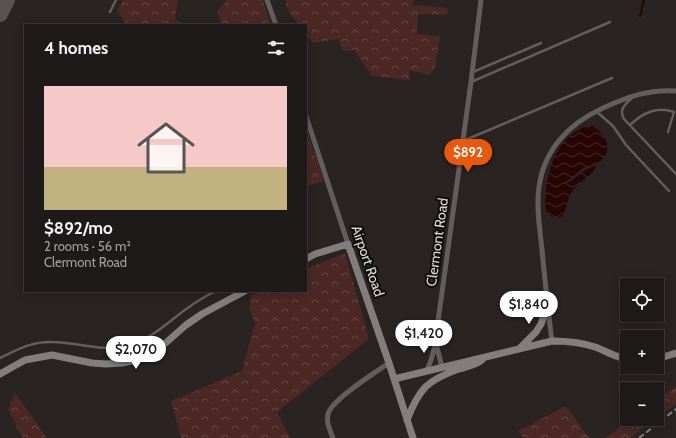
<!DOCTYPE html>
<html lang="en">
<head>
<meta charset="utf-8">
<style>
	body { margin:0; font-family:Cabin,sans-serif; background:#272323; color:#f1f3f6; height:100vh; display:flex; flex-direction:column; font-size:15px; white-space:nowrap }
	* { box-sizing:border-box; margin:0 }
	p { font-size:13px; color:#a1a1a2 }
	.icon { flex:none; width:22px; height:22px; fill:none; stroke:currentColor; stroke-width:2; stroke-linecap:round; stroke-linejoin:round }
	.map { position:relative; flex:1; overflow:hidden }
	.side { position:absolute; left:24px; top:24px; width:283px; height:268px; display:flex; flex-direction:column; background:#1f1a1a; border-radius:0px; box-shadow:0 2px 10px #0003,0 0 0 1px #3c3839 }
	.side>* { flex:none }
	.fabs { position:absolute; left:620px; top:278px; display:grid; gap:8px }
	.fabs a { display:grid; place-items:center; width:44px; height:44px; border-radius:0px; background:#1f1a1a; box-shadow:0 2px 10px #0003,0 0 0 1px #3c3839; font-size:20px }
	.price { position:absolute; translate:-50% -34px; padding:0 9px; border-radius:14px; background:#fff; color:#222; font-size:13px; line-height:26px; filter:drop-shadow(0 1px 2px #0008) }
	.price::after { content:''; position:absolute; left:50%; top:24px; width:12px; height:9px; margin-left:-6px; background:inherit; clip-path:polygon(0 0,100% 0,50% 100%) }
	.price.current { background:#ea580c; color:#fff }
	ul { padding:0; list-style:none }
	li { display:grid; align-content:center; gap:8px; height:212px; padding:0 20px }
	li span { display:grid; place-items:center; height:124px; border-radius:0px; color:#555 }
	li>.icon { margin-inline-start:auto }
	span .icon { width:72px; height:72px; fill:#fffc; stroke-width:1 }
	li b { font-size:17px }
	h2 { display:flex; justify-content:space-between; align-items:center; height:48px; padding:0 20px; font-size:17px }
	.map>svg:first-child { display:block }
</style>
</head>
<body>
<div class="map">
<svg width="676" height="438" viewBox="0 0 676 438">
	<defs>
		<pattern id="forest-crowns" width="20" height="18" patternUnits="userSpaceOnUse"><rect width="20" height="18" fill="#4b2823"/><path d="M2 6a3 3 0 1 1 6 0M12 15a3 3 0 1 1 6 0" fill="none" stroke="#644742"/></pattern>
		<pattern id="water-waves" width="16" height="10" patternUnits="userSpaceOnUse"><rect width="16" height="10" fill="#270504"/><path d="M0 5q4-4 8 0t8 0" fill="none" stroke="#462928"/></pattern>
	</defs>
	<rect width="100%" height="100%" fill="#292322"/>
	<path fill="url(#forest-crowns)" d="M123 0H178L175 19 185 25H127L117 11Z
		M227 0H263L271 25H223L217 12Z
		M285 0H413V5L448 8 447 15 418 14 417 34 440 36 435 68 429 75 409 70 410 80 372 76 354 50 345 51 342 50 339 39 313 43 306 34V25H299L288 11Z
		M306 128 324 181 307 186 306 183Z
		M345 253 369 339 277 412 290 438H181L171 401 242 371 255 323 249 307 251 296 261 291H306V269Z
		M676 386V404L657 418V400Z
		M15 393 47 438H23L18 430 8 409Z
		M566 406 589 438H523L518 431Z
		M631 419H655L630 438H606Z"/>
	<path fill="url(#water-waves)" d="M591 125C597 127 601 133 604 138 611 147 607 159 596 164 591 166 586 166 582 169 575 174 572 179 564 182L565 184C577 179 581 170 594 166L596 167C592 176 580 181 574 189 567 197 567 207 563 216 557 220 549 218 546 210 544 205 546 197 546 192 548 164 561 132 591 125Z"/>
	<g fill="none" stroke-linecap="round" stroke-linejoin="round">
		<path stroke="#270504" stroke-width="2" d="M640 16 644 0"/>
		<path stroke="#585352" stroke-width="16" d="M0 14 7 0"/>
		<path stroke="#615e5d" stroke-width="2.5" d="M110 12 116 0
			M473 72 541 43
			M471 82 610 22
			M631 99C624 105 619 110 624 119L676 174
			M597 112 613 126 626 145 669 191
			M630 125C643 113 656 106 674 112L668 132
			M463 141 612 78
			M0 358C17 350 32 341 52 342 77 342 101 352 125 346 154 340 173 316 198 301 204 297 210 294 216 291"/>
		<path stroke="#615e5d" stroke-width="5" d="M267 0 276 25
			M306 116 348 244
			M552 341C548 311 545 281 542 250 540 230 536 207 539 187 544 149 570 123 603 108 627 97 649 89 676 91
			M442 367 436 344V336L471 82 481 0
			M426 371C432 362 432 353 436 344
			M333 438C330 430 326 423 328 414 331 400 376 372 389 363"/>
		<path stroke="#837e7d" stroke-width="7" d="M306 259 315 254 348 244 389 363 413 438
			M520 348 536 332 541 324 547 307
			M657 359 676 353
			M0 374 25 360 52 355 92 363 106 364 122 363 136 360 160 348 186 325 202 314 245 291
			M394 379 552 341C567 341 580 342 595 347 606 351 615 357 627 359
			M407 420C419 389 427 380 459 369 466 367 476 365 482 360"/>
		<path stroke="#888382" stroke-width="2" stroke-dasharray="6 3" stroke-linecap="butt" d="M639 438 676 409"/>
	</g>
	<g text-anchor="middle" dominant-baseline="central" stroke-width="4" stroke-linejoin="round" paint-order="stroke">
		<g font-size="14" fill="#dfdbda" stroke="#100d0d">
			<text transform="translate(437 242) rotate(-82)">Clermont Road</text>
			<text transform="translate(368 261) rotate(71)">Airport Road</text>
		</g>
	</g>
</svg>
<div class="fabs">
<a><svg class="icon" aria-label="locate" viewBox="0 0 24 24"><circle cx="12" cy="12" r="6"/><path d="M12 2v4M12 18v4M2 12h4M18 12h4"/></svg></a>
<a>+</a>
<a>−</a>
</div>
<b class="price current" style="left:468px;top:173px">$892</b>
<b class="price" style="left:529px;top:325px">$1,840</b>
<b class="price" style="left:424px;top:354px">$1,420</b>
<b class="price" style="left:136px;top:370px">$2,070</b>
<section class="side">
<h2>4 homes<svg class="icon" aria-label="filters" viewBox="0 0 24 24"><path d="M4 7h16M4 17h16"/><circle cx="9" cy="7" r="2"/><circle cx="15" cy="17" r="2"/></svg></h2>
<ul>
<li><span style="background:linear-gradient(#f6c9c9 65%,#c2b280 0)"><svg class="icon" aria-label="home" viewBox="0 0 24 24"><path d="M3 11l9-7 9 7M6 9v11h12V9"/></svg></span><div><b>$892/mo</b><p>2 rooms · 56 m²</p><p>Clermont Road</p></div></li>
</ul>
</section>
</div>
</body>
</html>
